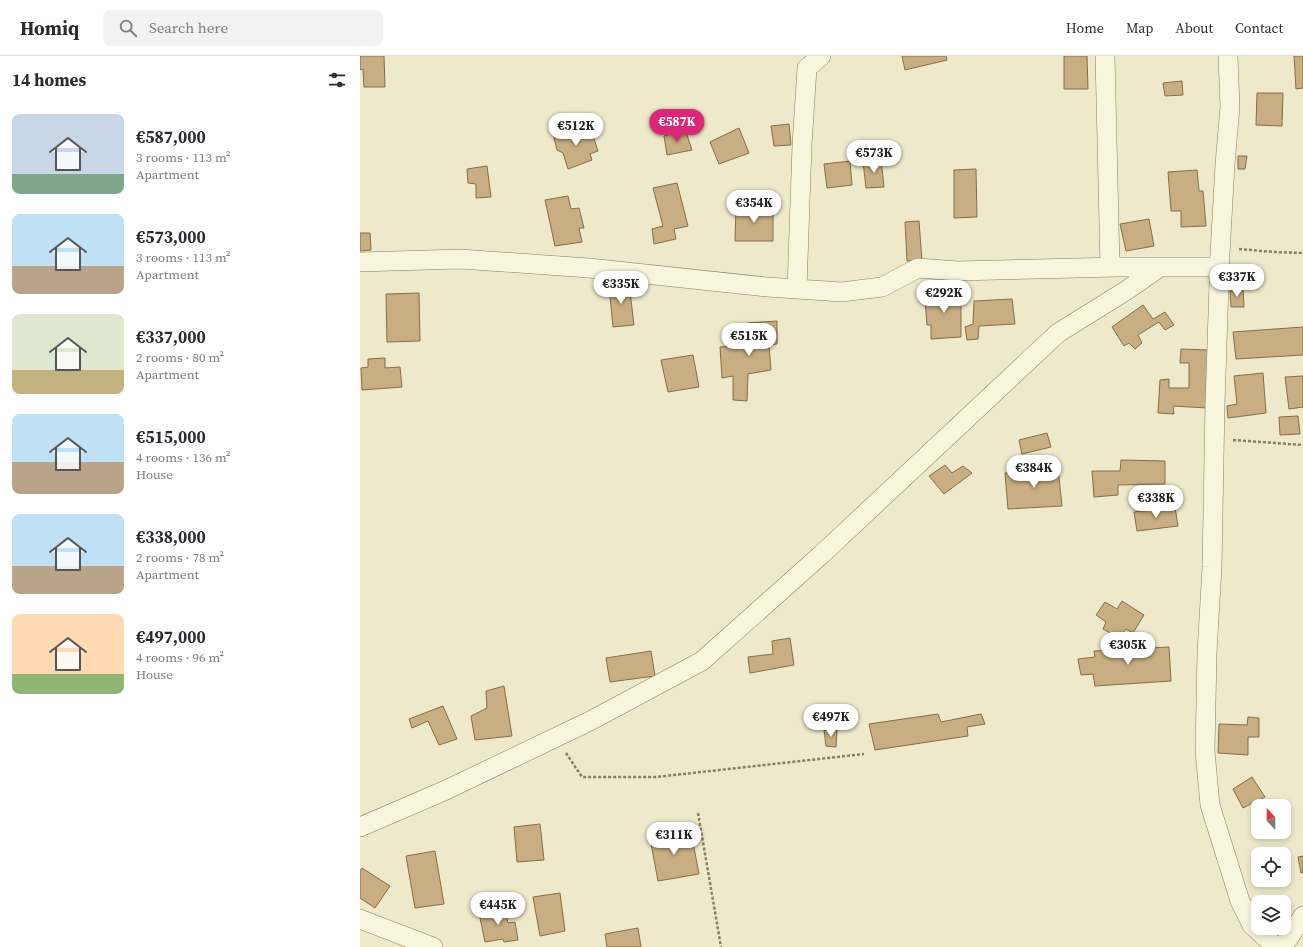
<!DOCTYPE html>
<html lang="en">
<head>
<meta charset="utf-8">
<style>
	body { margin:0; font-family:"Source Serif 4",serif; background:#f2f2f3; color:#2b2b33; height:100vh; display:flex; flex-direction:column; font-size:15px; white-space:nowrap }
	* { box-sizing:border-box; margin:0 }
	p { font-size:13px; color:#7c7c81 }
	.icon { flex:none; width:22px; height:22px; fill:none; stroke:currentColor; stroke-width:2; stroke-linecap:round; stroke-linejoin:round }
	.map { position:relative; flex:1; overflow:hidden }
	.sheet { display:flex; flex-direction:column; background:#fff; width:360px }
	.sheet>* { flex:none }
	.needle { width:26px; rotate:339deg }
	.buttons { position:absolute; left:891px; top:743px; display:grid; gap:8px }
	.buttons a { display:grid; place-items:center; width:40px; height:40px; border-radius:8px; background:#fff; box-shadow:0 2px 6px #0003; font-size:20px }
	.price { position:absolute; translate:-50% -34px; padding:0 9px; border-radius:14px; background:#fff; color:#222; font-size:13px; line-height:26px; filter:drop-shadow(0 1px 2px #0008) }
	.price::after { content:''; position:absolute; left:50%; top:24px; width:12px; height:9px; margin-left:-6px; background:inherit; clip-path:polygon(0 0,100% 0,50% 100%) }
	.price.active { background:#db2777; color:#fff }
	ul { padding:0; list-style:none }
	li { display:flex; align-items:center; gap:12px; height:100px; padding:0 12px }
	li span { display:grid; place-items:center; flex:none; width:112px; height:80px; border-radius:8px; color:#555 }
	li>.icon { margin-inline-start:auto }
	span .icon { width:48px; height:48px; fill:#fffc; stroke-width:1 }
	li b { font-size:17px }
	h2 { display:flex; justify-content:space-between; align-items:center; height:48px; padding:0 12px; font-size:17px }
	header { display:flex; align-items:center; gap:24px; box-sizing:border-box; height:56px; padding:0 20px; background:#fff; border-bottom:1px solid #e1e1e2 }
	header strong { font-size:19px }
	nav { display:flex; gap:22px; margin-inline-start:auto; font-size:14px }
	.search { width:280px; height:36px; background:#f2f2f3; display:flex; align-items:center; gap:10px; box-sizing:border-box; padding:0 14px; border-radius:8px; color:#7c7c81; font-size:15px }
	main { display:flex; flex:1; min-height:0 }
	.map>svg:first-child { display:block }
</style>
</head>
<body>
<header>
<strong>Homiq</strong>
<div class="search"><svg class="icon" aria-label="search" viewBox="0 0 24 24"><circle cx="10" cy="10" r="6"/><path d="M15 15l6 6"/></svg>Search here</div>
<nav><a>Home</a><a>Map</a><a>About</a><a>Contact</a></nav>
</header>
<main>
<section class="sheet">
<h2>14 homes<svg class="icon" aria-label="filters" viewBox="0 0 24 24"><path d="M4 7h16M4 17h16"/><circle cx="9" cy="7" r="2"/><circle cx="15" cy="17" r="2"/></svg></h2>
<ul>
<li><span style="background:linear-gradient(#c9d6e8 75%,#7fa58c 0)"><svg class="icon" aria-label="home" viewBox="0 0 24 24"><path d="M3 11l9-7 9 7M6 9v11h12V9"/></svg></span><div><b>€587,000</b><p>3 rooms · 113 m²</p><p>Apartment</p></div></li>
<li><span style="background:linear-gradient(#bfe0f5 65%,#b9a48a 0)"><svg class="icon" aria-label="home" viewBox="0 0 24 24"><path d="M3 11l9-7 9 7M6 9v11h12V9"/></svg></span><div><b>€573,000</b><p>3 rooms · 113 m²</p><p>Apartment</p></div></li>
<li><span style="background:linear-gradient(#dfe7d0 70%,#c2b280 0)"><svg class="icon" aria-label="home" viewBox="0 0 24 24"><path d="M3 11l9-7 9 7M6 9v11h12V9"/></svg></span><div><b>€337,000</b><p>2 rooms · 80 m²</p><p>Apartment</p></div></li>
<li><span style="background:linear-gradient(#bfe0f5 60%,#b9a48a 0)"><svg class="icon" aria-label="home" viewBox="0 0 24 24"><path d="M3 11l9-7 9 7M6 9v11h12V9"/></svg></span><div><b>€515,000</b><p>4 rooms · 136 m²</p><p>House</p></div></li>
<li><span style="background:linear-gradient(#bfe0f5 65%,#b9a48a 0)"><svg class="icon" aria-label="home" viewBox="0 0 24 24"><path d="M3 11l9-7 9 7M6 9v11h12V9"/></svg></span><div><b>€338,000</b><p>2 rooms · 78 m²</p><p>Apartment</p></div></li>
<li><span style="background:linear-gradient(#ffd9b3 75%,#8fb573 0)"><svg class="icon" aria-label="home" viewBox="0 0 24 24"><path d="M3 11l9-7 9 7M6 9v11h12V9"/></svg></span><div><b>€497,000</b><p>4 rooms · 96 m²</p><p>House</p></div></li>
</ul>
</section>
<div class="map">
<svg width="943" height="891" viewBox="0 0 943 891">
	<rect width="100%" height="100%" fill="#ede9ca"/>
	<path fill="#c8ae82" stroke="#866d46" d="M0 0H24L25 31H4L3 13 0 14Z
		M542 0H586L587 4 545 14Z
		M704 0H727L728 33H704Z
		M934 0H943V32L936 33Z
		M822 25 823 39 805 40 803 27Z
		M897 37H923L922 70 896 69Z
		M429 68 431 89 414 90 411 70Z
		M379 72 389 97 359 108 350 86Z
		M207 73 211 80 231 74 238 95 230 98 232 104 208 113 203 97 197 94 193 78Z
		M325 73 332 94 307 99 304 80Z
		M878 100H887L885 113H878Z
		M521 103 524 131 506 132 503 106Z
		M490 105 492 129 467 132 464 108Z
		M127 110 131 141 116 142V128L108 127 107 113Z
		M616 113 617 161 594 162V114Z
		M837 114 839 135H843L846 170 821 171V155H811L808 116Z
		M317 127 328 170 314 173 316 183 294 188 292 173 303 170 293 132Z
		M208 140 211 153 219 152 224 172H219L222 186 195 190 185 144Z
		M376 150 413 151V185H375Z
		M789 163 794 190 766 195 760 168Z
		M559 165 562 205H547L545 166Z
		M0 177H10L11 194 0 195Z
		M269 227 274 269 253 271 249 230Z
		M572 233H594V241H601V281L571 283V269H567L565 244 573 243Z
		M883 233 884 251H871L870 235Z
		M59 237 60 285 27 286 26 238Z
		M652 243 655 268 619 270 618 283 607 284 605 271 613 268 614 245Z
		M783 249 793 263 805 256 814 269 805 274 799 266 778 279 782 287 775 293 769 287 764 290 752 271Z
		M417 265V288L409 289 411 314 388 318 387 345 373 344V320L362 322 360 291 387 289V267Z
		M943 271V299L876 303 873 276Z
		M821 293 849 294 847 352 813 350 814 358 798 357 800 324 809 323V332H829V307H820Z
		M333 299 339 331 308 336 301 304Z
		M25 302V312L40 311 42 331 2 334 1 312 8 311V303Z
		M903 317 906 357 868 362 867 350 877 348 874 320Z
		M943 320V351L929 353 925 321Z
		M938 360 940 378 920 379 919 361Z
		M687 377 691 391 662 398 659 384Z
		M761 404 805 405V428L758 429V439L734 441 732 415H760Z
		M585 409 592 417 603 410 612 417 584 438 569 420Z
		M698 412 702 450 648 453 645 417Z
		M815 451 818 470 777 475 774 456Z
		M762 545 784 559 773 577 766 573 759 582 743 573 746 566 736 559 745 546 757 553Z
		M430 582 434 609 390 617 388 601 413 598 412 585Z
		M809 591 811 625 735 630 733 618 721 619 718 603 735 601 734 595Z
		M291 595 295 620 250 626 246 602Z
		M144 630 152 680 115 684 111 660 127 652 126 635Z
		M83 650 97 683 79 689 68 665 52 672 49 663Z
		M578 658 581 666 621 658 625 668 607 671 608 680 515 694 509 668Z
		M888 661 899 662V681H888V699L858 697 859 668 887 669Z
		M464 674H477L476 691 466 690Z
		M892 721 905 741 883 752 873 733Z
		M180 768 184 804 157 806 154 771Z
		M331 776 339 818 298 825 290 782Z
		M75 795 84 848 55 852 46 800Z
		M943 800V816L941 817 938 801Z
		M2 812 30 830 15 852 0 842V815Z
		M200 837 205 875 180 880 173 841Z
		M145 852 148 867 155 866 158 884 144 886 143 883 125 886 119 857Z
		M278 872 281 891H247L245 878Z"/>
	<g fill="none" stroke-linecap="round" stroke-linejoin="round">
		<defs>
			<path id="minor" d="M745 0 750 211
				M868 0 870 51 865 108 860 198 855 348 852 511 847 597 845 695 850 749 880 845 892 869 916 891
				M0 206 100 203 229 212 407 231 482 236 522 231 558 212 597 215 757 211H860
				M437 233 442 89 447 12 461 0
				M0 771 86 734 230 665 342 605 462 498 698 277 767 234 800 211
				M0 863 73 891
				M923 891 943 860"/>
		</defs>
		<use href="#minor" stroke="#897e5f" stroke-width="20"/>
		<path stroke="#897e5f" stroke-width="2.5" stroke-dasharray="3 2" stroke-linecap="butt" d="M879 193 914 196 943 197
			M873 384 943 389
			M206 697 222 721H296L504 698
			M338 757 361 891"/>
		<use href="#minor" stroke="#f8f5dd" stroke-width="19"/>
	</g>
</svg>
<div class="buttons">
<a><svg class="needle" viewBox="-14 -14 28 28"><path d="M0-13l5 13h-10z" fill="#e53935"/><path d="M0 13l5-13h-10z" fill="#7c7c81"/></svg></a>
<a><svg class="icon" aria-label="locate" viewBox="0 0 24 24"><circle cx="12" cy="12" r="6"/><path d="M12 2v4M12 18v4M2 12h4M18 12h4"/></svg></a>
<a><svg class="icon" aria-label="layers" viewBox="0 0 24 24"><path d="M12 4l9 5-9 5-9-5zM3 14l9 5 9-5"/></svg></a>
</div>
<b class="price active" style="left:317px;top:87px">€587K</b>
<b class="price" style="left:216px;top:91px">€512K</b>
<b class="price" style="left:514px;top:118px">€573K</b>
<b class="price" style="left:394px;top:168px">€354K</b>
<b class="price" style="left:877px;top:242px">€337K</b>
<b class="price" style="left:261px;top:249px">€335K</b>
<b class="price" style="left:584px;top:258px">€292K</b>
<b class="price" style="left:389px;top:301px">€515K</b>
<b class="price" style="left:674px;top:433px">€384K</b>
<b class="price" style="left:796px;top:463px">€338K</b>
<b class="price" style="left:768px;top:610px">€305K</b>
<b class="price" style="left:471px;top:682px">€497K</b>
<b class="price" style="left:314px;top:800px">€311K</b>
<b class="price" style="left:138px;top:870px">€445K</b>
</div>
</main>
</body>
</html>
